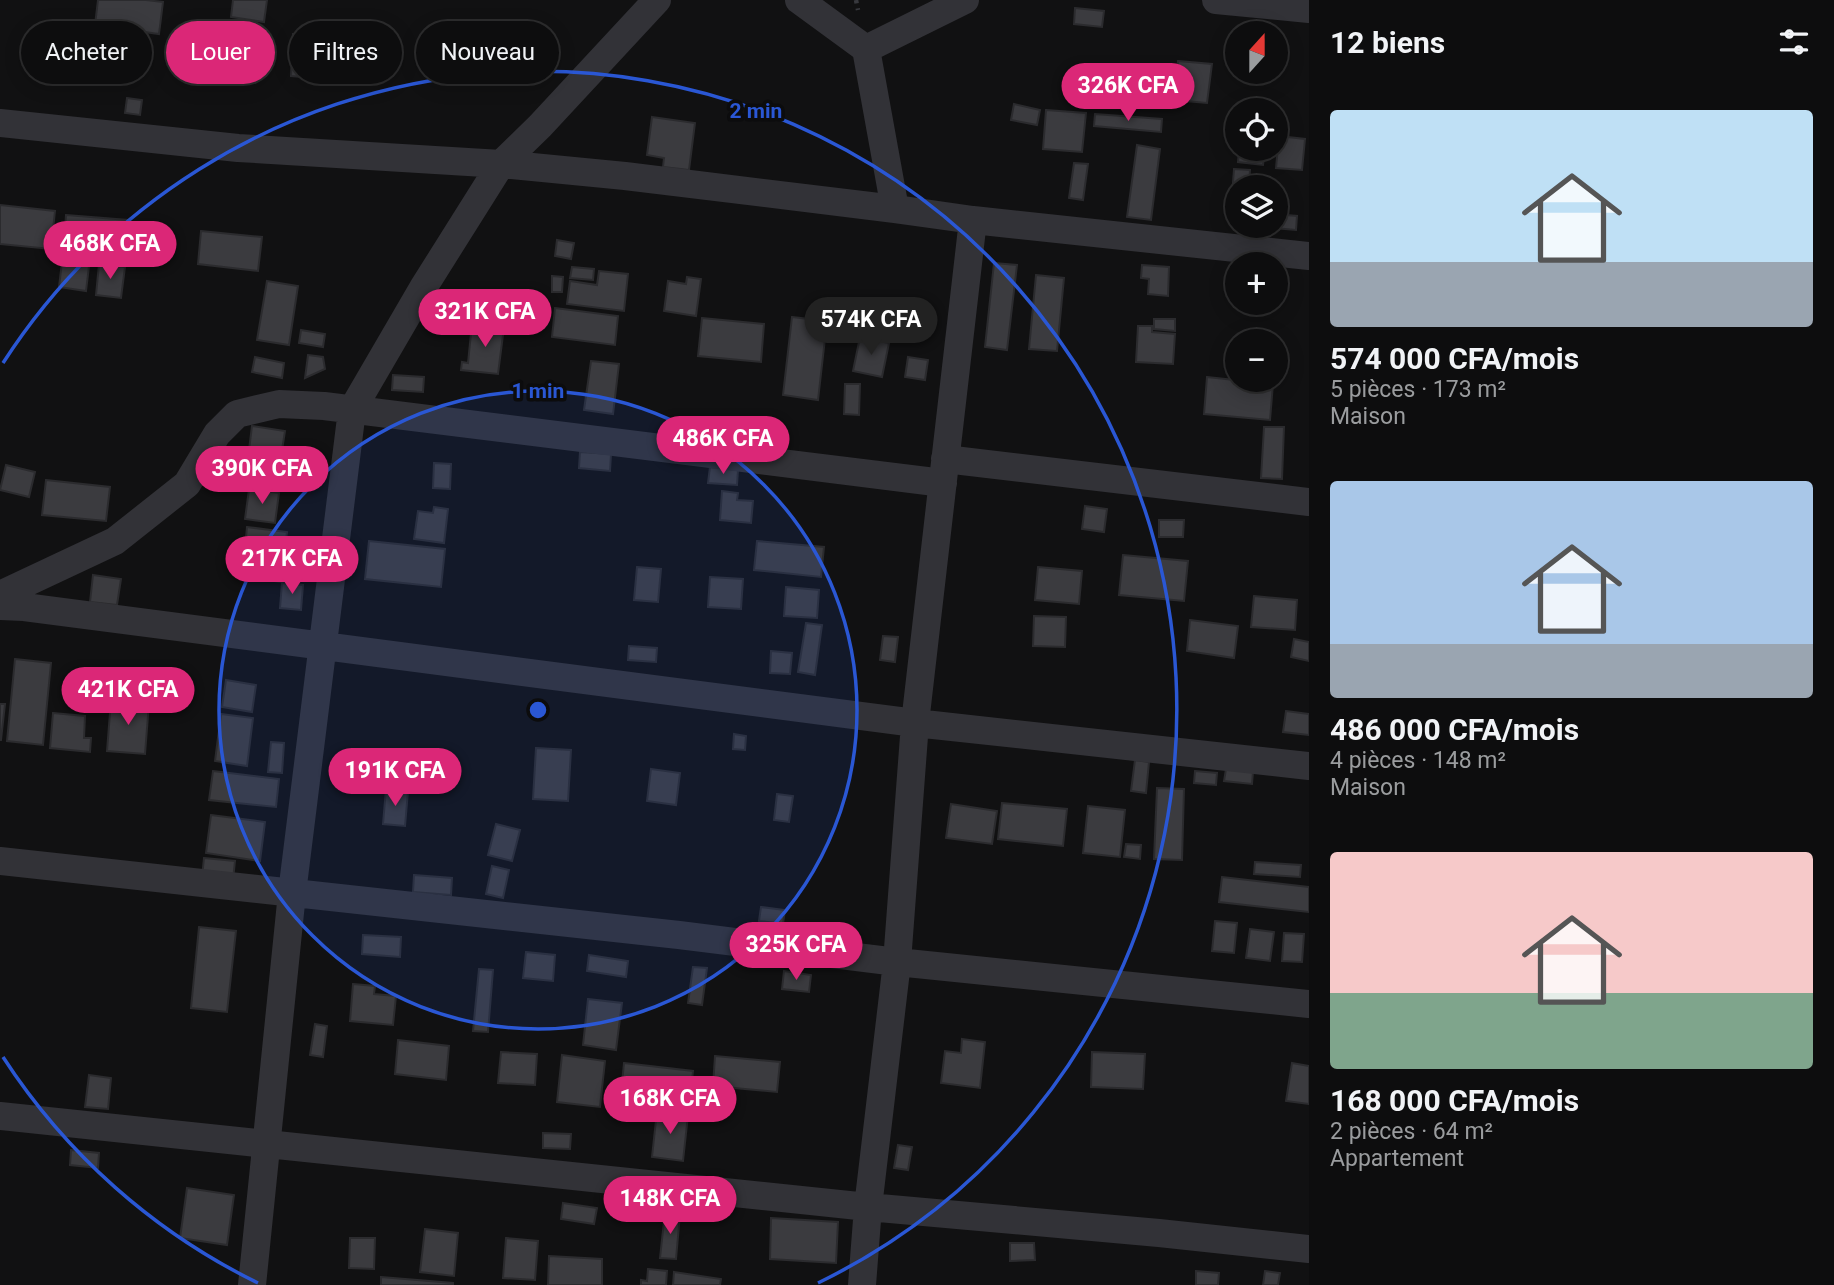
<!DOCTYPE html>
<html lang="fr">
<head>
<meta charset="utf-8">
<style>
	body { margin:0; font-family:Roboto,sans-serif; background:#161617; color:#f1f3f6; height:100vh; display:flex; flex-direction:column; font-size:26px; white-space:nowrap }
	* { box-sizing:border-box; margin:0 }
	p { font-size:23px; color:#9a9c9e }
	.icon { flex:none; width:38px; height:38px; fill:none; stroke:currentColor; stroke-width:2; stroke-linecap:round; stroke-linejoin:round }
	.map { position:relative; flex:1; overflow:hidden }
	.panel { display:flex; flex-direction:column; background:#0d0d0e; width:525px }
	.panel>* { flex:none }
	.guide { position:absolute; left:21px; top:21px; width:665px; height:63px; display:flex; gap:14px }
	.needle { width:46px; rotate:21deg }
	.buttons { position:absolute; left:1225px; top:21px; display:grid; gap:14px }
	.buttons a { display:grid; place-items:center; width:63px; height:63px; border-radius:50%; background:#0d0d0e; box-shadow:0 4px 18px #0003,0 0 0 2px #2d2d2e; font-size:35px }
	.price { position:absolute; translate:-50% -60px; padding:0 16px; border-radius:24px; background:#db2777; color:#fff; font-size:23px; line-height:46px; filter:drop-shadow(0 2px 4px #0008) }
	.price::after { content:''; position:absolute; left:50%; top:42px; width:21px; height:16px; margin-left:-10px; background:inherit; clip-path:polygon(0 0,100% 0,50% 100%) }
	.price.active { background:#222; color:#fff }
	ul { padding:0; list-style:none }
	li { display:grid; align-content:center; gap:14px; height:371px; padding:0 21px }
	li span { display:grid; place-items:center; height:217px; border-radius:7px; color:#555 }
	li>.icon { margin-inline-start:auto }
	span .icon { width:126px; height:126px; fill:#fffc; stroke-width:1 }
	li b { font-size:30px }
	h2 { display:flex; justify-content:space-between; align-items:center; height:84px; padding:0 21px; font-size:30px }
	.tag { padding:0 24px; border-radius:32px; background:#0d0d0e; box-shadow:0 4px 18px #0003,0 0 0 2px #2d2d2e; font-size:24px; line-height:63px }
	.tag.active { background:#db2777; color:#fff }
	main { display:flex; flex:1; min-height:0 }
	.map>svg:first-child { display:block }
</style>
</head>
<body>
<main>
<div class="map">
<svg width="1309" height="1285" viewBox="0 0 1309 1285">
	<rect width="100%" height="100%" fill="#111112"/>
	<path fill="#3b3b3f" stroke="#2b2b2e" stroke-width="2" d="M98 0H146L163 2 159 34 95 25Z
		M233 0H267L264 22 231 17Z
		M1075 8 1104 11 1102 27 1074 24Z
		M293 34 343 37 340 80 291 76Z
		M1178 61 1212 64 1207 103 1174 100Z
		M127 98 142 100 140 115 125 113Z
		M1014 104 1040 110 1037 125 1011 120Z
		M1046 110 1086 113 1082 152 1043 149Z
		M1095 114 1162 119 1161 132 1094 126Z
		M652 117 695 123 689 170 663 167 664 158 647 155Z
		M1279 136 1305 139 1302 170 1276 168Z
		M1137 145 1160 149 1151 220 1127 217Z
		M1239 149H1265L1263 165 1238 162Z
		M1074 163 1088 164 1083 200 1069 198Z
		M1234 169 1250 170 1249 187H1237V210L1231 209Z
		M0 205 55 211 51 249 0 244Z
		M1276 214 1297 216 1296 230 1274 228V226H1276Z
		M66 215 128 220 125 260 63 255Z
		M201 231 262 237 258 271 198 264Z
		M557 240 574 243 571 259 555 256Z
		M62 262 89 266 86 291 59 287Z
		M994 263 1017 265 1007 350 985 347Z
		M99 264 125 267 121 298 96 295Z
		M1142 265 1169 267 1168 296 1148 294 1149 279 1141 278Z
		M572 267 594 269 593 280 570 278Z
		M599 271 628 274 624 311 567 304 570 281 597 285Z
		M1036 275 1064 278 1057 351 1029 349Z
		M552 276 563 277 562 292H552Z
		M687 277 701 279 696 316 664 311 668 281 686 284Z
		M267 281 298 286 289 345 257 340Z
		M555 308 618 316 615 345 552 337Z
		M792 317 827 321 818 400 783 395Z
		M702 318 764 324 761 362 698 356Z
		M1154 319H1175V331L1154 329Z
		M472 323 504 327 498 374 461 370 462 362 468 363Z
		M1138 326H1152V332L1175 334 1173 364 1136 362Z
		M301 330 325 334 323 347 299 343Z
		M860 337 889 343 882 377 853 371Z
		M308 355 323 357 325 369 305 378Z
		M255 357 284 363 282 378 252 372Z
		M908 357 928 360 925 380 905 377Z
		M591 361 619 364 613 414 584 410Z
		M393 375 424 377 423 392 392 390Z
		M1207 377 1273 384 1270 420 1204 414Z
		M845 384H860L859 415 844 414Z
		M252 426 285 431 280 463 248 458Z
		M1264 427H1284L1282 479 1261 478Z
		M580 452 611 454 610 471 579 468Z
		M434 463 451 464 450 489 433 488Z
		M6 465 35 472 29 497 0 490Z
		M710 467 738 470 737 485 708 483Z
		M46 480 110 487 106 521 42 515Z
		M249 489 279 493 275 523 245 519Z
		M722 491 738 493 737 500 753 501 751 523 720 520Z
		M1085 506 1107 509 1104 532 1082 529Z
		M434 507 448 509 444 543 414 539 418 511 433 513Z
		M1159 520H1184L1183 537H1159Z
		M247 527 287 532 281 582 242 577Z
		M369 541 445 549 441 587 365 579Z
		M757 541 824 547 821 577 754 570Z
		M1123 555 1188 561 1184 601 1119 595Z
		M637 567 661 569 658 602 634 600Z
		M1038 567 1082 571 1079 604 1035 600Z
		M93 575 121 579 117 605 90 602Z
		M710 577 743 579 741 609 708 607Z
		M282 583 303 585 301 610 280 608Z
		M786 587 819 590 817 618 784 616Z
		M1254 596 1297 600 1295 630 1251 627Z
		M1034 616 1066 617 1065 647 1033 646Z
		M1190 620 1238 626 1234 658 1187 651Z
		M806 623 822 625 815 675 798 672Z
		M883 636 898 637 895 662 880 660Z
		M1294 639 1309 642V661L1291 657Z
		M629 646 657 648 656 662 628 660Z
		M771 651 792 653 790 674 770 673Z
		M15 659 51 663 43 745 7 741Z
		M89 669 113 671 111 687 87 683Z
		M226 680 256 685 252 712 222 707Z
		M111 700 149 703 145 754 107 751Z
		M0 704H5L1 740H0Z
		M1286 711 1309 714V735L1283 732Z
		M53 713 85 716 84 738H91L90 752 50 748Z
		M221 714 253 718 247 766 215 761Z
		M734 734 746 736 745 750 733 749Z
		M271 742 284 743 282 773 268 772Z
		M536 748 571 750 568 801 533 799Z
		M1135 760 1149 762 1146 793 1131 791Z
		M651 769 680 773 676 805 647 801Z
		M1226 769 1253 772 1252 784 1224 781Z
		M213 771 279 779 276 807 209 800Z
		M1195 771 1217 773 1216 785 1194 783Z
		M1157 788 1184 789 1182 860 1154 859Z
		M386 789 408 791 405 826 383 824Z
		M777 794 793 796 789 822 774 820Z
		M1002 803 1067 809 1063 846 998 839Z
		M951 804 997 811 992 844 946 838Z
		M1088 806 1125 810 1120 857 1083 853Z
		M211 815 265 822 260 861 206 853Z
		M496 824 520 830 512 861 488 855Z
		M1126 844 1141 845 1140 859 1124 857Z
		M204 858 235 861 233 880 202 877Z
		M1255 862 1301 865 1300 877 1254 874Z
		M492 866 509 870 503 898 486 894Z
		M414 875 452 878 451 895 413 892Z
		M1222 877 1309 887V912L1219 902Z
		M761 907 785 910 783 924 759 921Z
		M1215 921 1237 923 1234 953 1212 951Z
		M199 927 236 931 227 1012 191 1008Z
		M1250 929 1274 932 1270 961 1246 958Z
		M1284 933 1304 934 1302 962 1282 961Z
		M363 935 401 937 400 957 362 954Z
		M526 952 555 955 553 981 523 978Z
		M589 955 628 961 626 977 587 971Z
		M693 967 707 968 702 1005 688 1003Z
		M479 969 493 970 488 1032 473 1031Z
		M784 971 811 975 809 992 782 989Z
		M353 984 375 986 374 994 396 996 393 1025 350 1021Z
		M588 999 622 1003 616 1050 583 1045Z
		M315 1024 327 1026 323 1057 310 1055Z
		M962 1039 985 1042 980 1088 941 1083 945 1051 961 1053Z
		M398 1040 449 1046 446 1080 395 1074Z
		M501 1052 537 1054 535 1085 498 1083Z
		M1092 1052 1145 1054 1143 1089 1091 1087Z
		M562 1055 605 1061 600 1107 557 1102Z
		M715 1056 780 1062 777 1092 713 1086Z
		M624 1063 693 1071 690 1100 621 1093Z
		M1292 1063 1309 1066V1104L1286 1101Z
		M89 1075 111 1078 108 1109 85 1107Z
		M657 1111 688 1115 683 1161 652 1157Z
		M543 1133 571 1134 570 1149 543 1148Z
		M898 1145 912 1147 908 1170 894 1168Z
		M71 1150 99 1153 98 1168 70 1165Z
		M187 1188 234 1195 227 1245 180 1238Z
		M563 1203 597 1208 594 1224 561 1219Z
		M665 1212 680 1214 676 1259 660 1258Z
		M771 1218 838 1222 836 1263 770 1259Z
		M425 1229 458 1233 454 1276 420 1272Z
		M350 1238H375L374 1269 349 1268Z
		M506 1238 538 1241 535 1280 503 1278Z
		M1010 1243H1034L1035 1260 1010 1261Z
		M549 1256 602 1259V1285H548Z
		M648 1269 667 1271 666 1285H641V1280L647 1281Z
		M1196 1271 1219 1273 1218 1285H1196Z
		M1265 1271 1280 1273 1278 1285H1263Z
		M674 1272 721 1279 720 1285H673Z
		M381 1277 453 1283V1285H381Z"/>
	<g fill="none" stroke-linecap="round" stroke-linejoin="round">
		<path stroke="#38393e" stroke-width="4.5" stroke-dasharray="3.5 5" stroke-linecap="butt" d="M856 0 858 10"/>
		<path stroke="#323237" stroke-width="28" d="M799 0 866 49 895 209
			M1216 0 1309 9
			M866 49 965 0
			M0 123 238 148 501 164 625 176 895 209 973 220 1309 256
			M945 459 1309 502
			M0 595 115 541 187 484 217 434 237 414 279 404 324 406 943 483
			M0 606 24 607 915 723 1309 766
			M0 861 679 935 897 962 1309 1004
			M0 1116 868 1207 1159 1233 1309 1249
			M252 1285 292 893 352 410 423 288 501 164 540 126 657 0
			M862 1285 868 1207 897 962 915 723 973 220"/>
	</g>
	<circle cx="538" cy="710" r="319" fill="#2a57d4" fill-opacity=".12"/>
	<g fill="none" stroke="#2a57d4" stroke-width="3.5">
		<circle cx="538" cy="710" r="319"/>
		<path d="M258 1283A638 638 0 0 1 3 1057M3 363A638 638 0 1 1 818 1283"/>
	</g>
	<circle cx="538" cy="710" r="10" fill="#2a57d4" stroke="#0c0c0d" stroke-width="3.5"/>
	<g font-size="21" text-anchor="middle" font-weight="bold" fill="#2a57d4" stroke="#0c0c0d" stroke-width="7" stroke-linejoin="round" paint-order="stroke">
		<text x="756" y="118">2 min</text>
		<text x="538" y="398">1 min</text>
	</g>
</svg>
<div class="buttons">
<a><svg class="needle" viewBox="-14 -14 28 28"><path d="M0-13l5 13h-10z" fill="#e53935"/><path d="M0 13l5-13h-10z" fill="#9a9c9e"/></svg></a>
<a><svg class="icon" aria-label="locate" viewBox="0 0 24 24"><circle cx="12" cy="12" r="6"/><path d="M12 2v4M12 18v4M2 12h4M18 12h4"/></svg></a>
<a><svg class="icon" aria-label="layers" viewBox="0 0 24 24"><path d="M12 4l9 5-9 5-9-5zM3 14l9 5 9-5"/></svg></a>
<a>+</a>
<a>−</a>
</div>
<b class="price" style="left:1128px;top:123px">326K CFA</b>
<b class="price" style="left:110px;top:281px">468K CFA</b>
<b class="price" style="left:485px;top:349px">321K CFA</b>
<b class="price active" style="left:871px;top:357px">574K CFA</b>
<b class="price" style="left:723px;top:476px">486K CFA</b>
<b class="price" style="left:262px;top:506px">390K CFA</b>
<b class="price" style="left:292px;top:596px">217K CFA</b>
<b class="price" style="left:128px;top:727px">421K CFA</b>
<b class="price" style="left:395px;top:808px">191K CFA</b>
<b class="price" style="left:796px;top:982px">325K CFA</b>
<b class="price" style="left:670px;top:1136px">168K CFA</b>
<b class="price" style="left:670px;top:1236px">148K CFA</b>
<div class="guide">
<a class="tag">Acheter</a>
<a class="tag active">Louer</a>
<a class="tag">Filtres</a>
<a class="tag">Nouveau</a>
</div>
</div>
<section class="panel">
<h2>12 biens<svg class="icon" aria-label="filters" viewBox="0 0 24 24"><path d="M4 7h16M4 17h16"/><circle cx="9" cy="7" r="2"/><circle cx="15" cy="17" r="2"/></svg></h2>
<ul>
<li><span style="background:linear-gradient(#bfe0f5 70%,#9aa5b1 0)"><svg class="icon" aria-label="home" viewBox="0 0 24 24"><path d="M3 11l9-7 9 7M6 9v11h12V9"/></svg></span><div><b>574 000 CFA/mois</b><p>5 pièces · 173 m²</p><p>Maison</p></div></li>
<li><span style="background:linear-gradient(#a9c7e8 75%,#9aa5b1 0)"><svg class="icon" aria-label="home" viewBox="0 0 24 24"><path d="M3 11l9-7 9 7M6 9v11h12V9"/></svg></span><div><b>486 000 CFA/mois</b><p>4 pièces · 148 m²</p><p>Maison</p></div></li>
<li><span style="background:linear-gradient(#f6c9c9 65%,#7fa58c 0)"><svg class="icon" aria-label="home" viewBox="0 0 24 24"><path d="M3 11l9-7 9 7M6 9v11h12V9"/></svg></span><div><b>168 000 CFA/mois</b><p>2 pièces · 64 m²</p><p>Appartement</p></div></li>
</ul>
</section>
</main>
</body>
</html>
